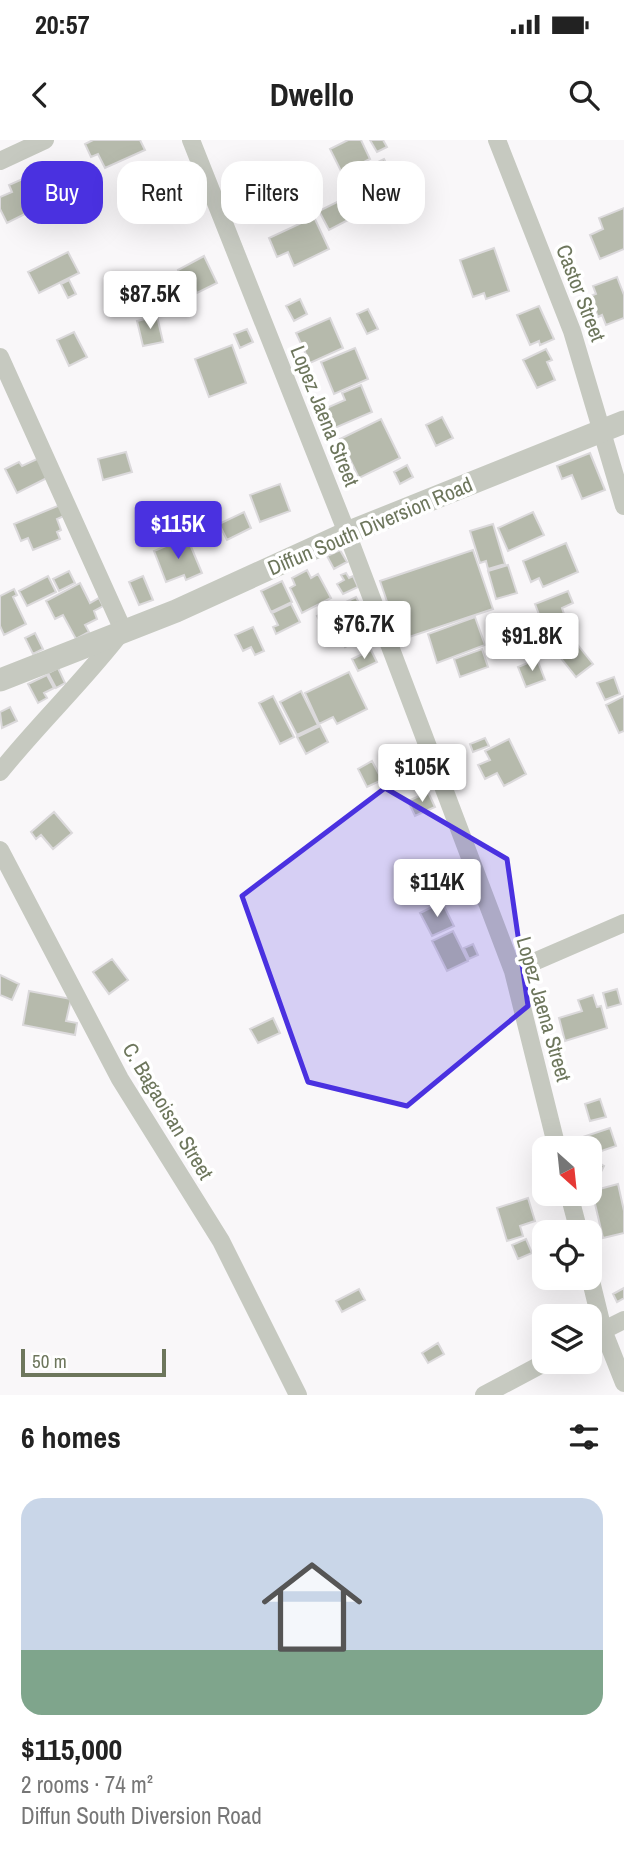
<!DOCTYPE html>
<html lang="en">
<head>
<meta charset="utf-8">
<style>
	body { margin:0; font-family:"Archivo Narrow",sans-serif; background:#f2f2f2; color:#222; height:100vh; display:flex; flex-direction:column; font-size:26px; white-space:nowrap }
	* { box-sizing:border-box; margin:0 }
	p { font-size:23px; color:#767676 }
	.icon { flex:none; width:38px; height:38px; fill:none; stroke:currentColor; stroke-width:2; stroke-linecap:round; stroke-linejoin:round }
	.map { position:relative; height:1255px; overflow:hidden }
	.details { display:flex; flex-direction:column; background:#fff; flex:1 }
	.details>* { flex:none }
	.hud { position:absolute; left:21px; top:21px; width:583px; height:63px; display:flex; gap:14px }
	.needle { width:46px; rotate:153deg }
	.buttons { position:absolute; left:532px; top:996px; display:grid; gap:14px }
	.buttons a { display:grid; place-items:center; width:70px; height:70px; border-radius:14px; background:#fff; box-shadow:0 7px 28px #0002; font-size:35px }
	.scale { position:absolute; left:21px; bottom:18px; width:145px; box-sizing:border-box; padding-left:7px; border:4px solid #6d765c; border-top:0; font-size:19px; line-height:24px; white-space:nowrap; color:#6d765c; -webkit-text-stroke:5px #fff; paint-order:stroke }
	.price { position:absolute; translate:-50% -60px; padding:0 16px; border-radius:7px; background:#fff; color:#222; font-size:23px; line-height:46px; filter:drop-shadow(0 2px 4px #0008) }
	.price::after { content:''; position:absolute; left:50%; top:42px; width:21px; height:16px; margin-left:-10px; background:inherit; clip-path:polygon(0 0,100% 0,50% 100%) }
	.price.on { background:#4a31e0; color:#fff }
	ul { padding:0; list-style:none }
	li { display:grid; align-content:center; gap:14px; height:371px; padding:0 21px }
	li span { display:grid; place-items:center; height:217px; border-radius:21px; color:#555 }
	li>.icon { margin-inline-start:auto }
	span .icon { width:126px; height:126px; fill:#fffc; stroke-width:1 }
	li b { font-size:30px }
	h2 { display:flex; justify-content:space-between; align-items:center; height:84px; padding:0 21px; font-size:30px }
	.tag { padding:0 24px; border-radius:21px; background:#fff; box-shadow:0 7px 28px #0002; font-size:24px; line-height:63px }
	.tag.on { background:#4a31e0; color:#fff }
	.status { display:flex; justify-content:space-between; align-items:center; height:49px; padding:0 35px; background:#fff; direction:ltr }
	.status svg { height:19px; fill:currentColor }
	header { display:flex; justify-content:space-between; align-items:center; height:91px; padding:0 21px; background:#fff; font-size:32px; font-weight:700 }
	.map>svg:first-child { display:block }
</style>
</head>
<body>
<div class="status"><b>20:57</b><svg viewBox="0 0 49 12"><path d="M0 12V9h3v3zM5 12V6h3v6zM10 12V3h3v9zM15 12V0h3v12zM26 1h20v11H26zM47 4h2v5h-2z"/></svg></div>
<header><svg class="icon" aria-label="back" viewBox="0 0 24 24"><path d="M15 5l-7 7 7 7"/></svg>Dwello<svg class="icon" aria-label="search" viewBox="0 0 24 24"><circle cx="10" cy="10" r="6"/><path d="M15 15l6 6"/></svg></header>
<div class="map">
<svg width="624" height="1255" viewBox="0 0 624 1255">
	<rect width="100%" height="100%" fill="#f9f7f9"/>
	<path fill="#b6baac" stroke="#dbd9db" stroke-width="2" d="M93 0H140L145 10 105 28 98 14 91 17 85 4Z
		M348 0H361L370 19 342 33 330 9Z
		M370 0H383L387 7 377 12Z
		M384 19 389 29 380 34 374 24Z
		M291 24 300 44 264 62 254 41Z
		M27 37 41 66 7 83 0 69V57L12 52 9 45Z
		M380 55 384 62 389 60 395 71 374 82 364 63Z
		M341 60 350 79 329 90 319 71Z
		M624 68V109L600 119 590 95 603 89 599 78Z
		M314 77 329 109 294 126 288 112 277 117 269 98Z
		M494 108 509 151 486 159 484 153 473 157 460 120Z
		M68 112 79 133 39 153 28 132Z
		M204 116 217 143 197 153 190 140 184 143 178 130Z
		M617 137 624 155V178L606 185 602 175 598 177 590 156 596 154 593 146Z
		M69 140 76 154 68 158 61 144Z
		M175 147 180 158 170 163 165 152Z
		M300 159 307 174 294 181 286 166Z
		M539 166 554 199 540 205 539 201 530 205 517 175Z
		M368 169 378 189 367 194 357 174Z
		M157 176 163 202 143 206 137 181Z
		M330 178 343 208 310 223 296 193Z
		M247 189 253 202 240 208 234 194Z
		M74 192 87 217 69 226 57 200Z
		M232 205 246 243 209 257 195 219Z
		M355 208 368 239 334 254 321 222Z
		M546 209 552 220 547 222 555 240 537 248 523 220Z
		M361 245 372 272 330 290 322 270 345 260 342 253Z
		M442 277 453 298 436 306 426 285Z
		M381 279 400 318 359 338 340 299Z
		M126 312 132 332 103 340 98 319Z
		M590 313 605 350 582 359 572 335 562 339 557 326Z
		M39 318 49 337 17 353 5 329 19 322 22 326Z
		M407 325 413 337 400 344 394 332Z
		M280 344 290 371 260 382 250 355Z
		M60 365 64 376 57 379 61 390 57 392 60 399 33 410 28 398 21 401 14 384Z
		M244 372 251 388 227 400 219 384Z
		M533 372 544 395 508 411 498 388Z
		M493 384 505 424 488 429 486 421 480 423 470 391Z
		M187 397 202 433 186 440 184 435 166 442 154 411Z
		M566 403 578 432 543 447 539 438 531 442 523 421Z
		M340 410 347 422 334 429 327 416Z
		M473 410 493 469 400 500 380 441Z
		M508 425 517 453 496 459 488 431Z
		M307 430 311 438 318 434 331 458 302 473 290 448 295 445 292 438Z
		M69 431 75 443 59 451 53 439Z
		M346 433 349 438 353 436 358 447 343 454 337 444 344 440 341 435Z
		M48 436 56 452 27 466 19 451Z
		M143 436 153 460 139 465 129 442Z
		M282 441 292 462 271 472 261 451Z
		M80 443 90 463 99 458 103 466 94 471 97 479 85 485 89 492 76 499 63 475 55 479 46 461Z
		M14 449 17 455 13 457 26 484 4 495 0 486V456Z
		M568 451 573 463 562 468 565 477 543 485 535 464Z
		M356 457 366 477 328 497 317 476Z
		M291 464 300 482 276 494 273 487 278 485 272 473Z
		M475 477 485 505 437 523 428 494Z
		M365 479 368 486 365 496 345 507 338 493Z
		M253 487 264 511 255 515 251 507 243 511 235 495Z
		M35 493 43 509 33 514 25 498Z
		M577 504 593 524 576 537 560 517Z
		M482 509 488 527 460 537 454 519Z
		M371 510 377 522 358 531 352 519Z
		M537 519 545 540 526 547 518 527Z
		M58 528 65 543 56 548 48 533Z
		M349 532 367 569 337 584 333 577 319 584 305 553Z
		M47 535 54 548 44 553 47 558 38 563 28 544Z
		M614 537 620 554 605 560 597 543Z
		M301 551 318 585 297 595 280 562Z
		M273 556 294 597 280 604 259 563Z
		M624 556V591L619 593 606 565Z
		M10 567 17 581 2 588 0 572Z
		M320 586 328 602 306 614 297 597Z
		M485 598 489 606 473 612 470 604Z
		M509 599 526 634 504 646 497 633 485 639 478 625 490 620 485 611Z
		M372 621 382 640 367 647 358 629Z
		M428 652 435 667 415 676 408 661Z
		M54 672 72 693 53 709 41 695 36 699 31 692Z
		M442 762 454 786 432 796 420 773Z
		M453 791 468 821 447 831 432 801Z
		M473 804 478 815 469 819 464 808Z
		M112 819 128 840 109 854 93 832Z
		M0 835 19 844 12 860 0 855Z
		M617 849 621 864 607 868 603 853Z
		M29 851 71 859 66 881 77 883 75 895 23 885Z
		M593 855 597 867 601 866 607 888 565 901 559 878 582 871 578 860Z
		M273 878 280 893 258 903 250 889Z
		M600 959 606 977 590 981 585 964Z
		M610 988 616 1006 590 1015V1008H580L577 999Z
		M591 1019 604 1026 600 1034 590 1029Z
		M618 1044 624 1071V1093L603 1098 592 1051Z
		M528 1058 535 1081 520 1086 523 1096 507 1101 497 1068Z
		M526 1099 532 1113 518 1119 512 1105Z
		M624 1148V1158L617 1162 613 1154Z
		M359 1149 365 1160 342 1172 336 1161Z
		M438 1203 444 1214 428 1223 422 1213Z"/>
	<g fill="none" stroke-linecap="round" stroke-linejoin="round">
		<path stroke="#c6c9c0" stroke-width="18" d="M191 0 347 393 513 831 557 1008
			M497 0 572 191 624 366
			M0 21 45 0
			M0 217 123 490C85 540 39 583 0 632
			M0 710 120 939 221 1101 298 1255
			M513 831 624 783
			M569 1054 579 1092
			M590 1137 603 1190 624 1243
			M590 1197 624 1180
			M484 1255 546 1222"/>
		<path stroke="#c6c9c0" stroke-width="23" d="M0 540 176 471 347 393 624 282"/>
	</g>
	<path fill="#4a31e0" fill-opacity="0.2" stroke="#4a31e0" stroke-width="5" stroke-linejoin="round" d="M385 648 507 719 528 866 407 966 308 942 242 756Z"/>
	<g text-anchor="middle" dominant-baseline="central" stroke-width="7" stroke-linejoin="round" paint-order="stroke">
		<g font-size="21" fill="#6d765c" stroke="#fff">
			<text transform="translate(581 153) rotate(69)">Castor Street</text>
			<text transform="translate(325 276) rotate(68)">Lopez Jaena Street</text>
			<text transform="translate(370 386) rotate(-23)">Diffun South Diversion Road</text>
			<text transform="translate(544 869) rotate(74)">Lopez Jaena Street</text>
			<text transform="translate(168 971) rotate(59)">C. Bagaoisan Street</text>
		</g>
	</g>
</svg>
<div class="buttons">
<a><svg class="needle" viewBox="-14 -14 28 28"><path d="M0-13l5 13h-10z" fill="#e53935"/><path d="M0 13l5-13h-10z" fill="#767676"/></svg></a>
<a><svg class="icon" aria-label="locate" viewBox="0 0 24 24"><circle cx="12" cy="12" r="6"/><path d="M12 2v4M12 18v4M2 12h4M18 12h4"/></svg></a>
<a><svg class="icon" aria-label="layers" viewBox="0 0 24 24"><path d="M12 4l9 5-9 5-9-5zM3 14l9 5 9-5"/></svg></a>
</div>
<div class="scale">50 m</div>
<b class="price" style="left:150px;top:191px">$87.5K</b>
<b class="price on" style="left:178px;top:421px">$115K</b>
<b class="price" style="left:364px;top:521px">$76.7K</b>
<b class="price" style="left:532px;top:533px">$91.8K</b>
<b class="price" style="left:422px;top:664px">$105K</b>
<b class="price" style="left:437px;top:779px">$114K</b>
<div class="hud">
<a class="tag on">Buy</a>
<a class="tag">Rent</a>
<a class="tag">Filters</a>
<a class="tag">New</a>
</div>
</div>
<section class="details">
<h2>6 homes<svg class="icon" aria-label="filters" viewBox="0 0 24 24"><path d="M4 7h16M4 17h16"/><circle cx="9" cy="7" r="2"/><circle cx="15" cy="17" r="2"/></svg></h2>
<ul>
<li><span style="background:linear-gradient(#c9d6e8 70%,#7fa58c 0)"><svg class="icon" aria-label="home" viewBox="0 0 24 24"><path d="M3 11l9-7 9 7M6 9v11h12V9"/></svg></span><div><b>$115,000</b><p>2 rooms · 74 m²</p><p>Diffun South Diversion Road</p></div></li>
</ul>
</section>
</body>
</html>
